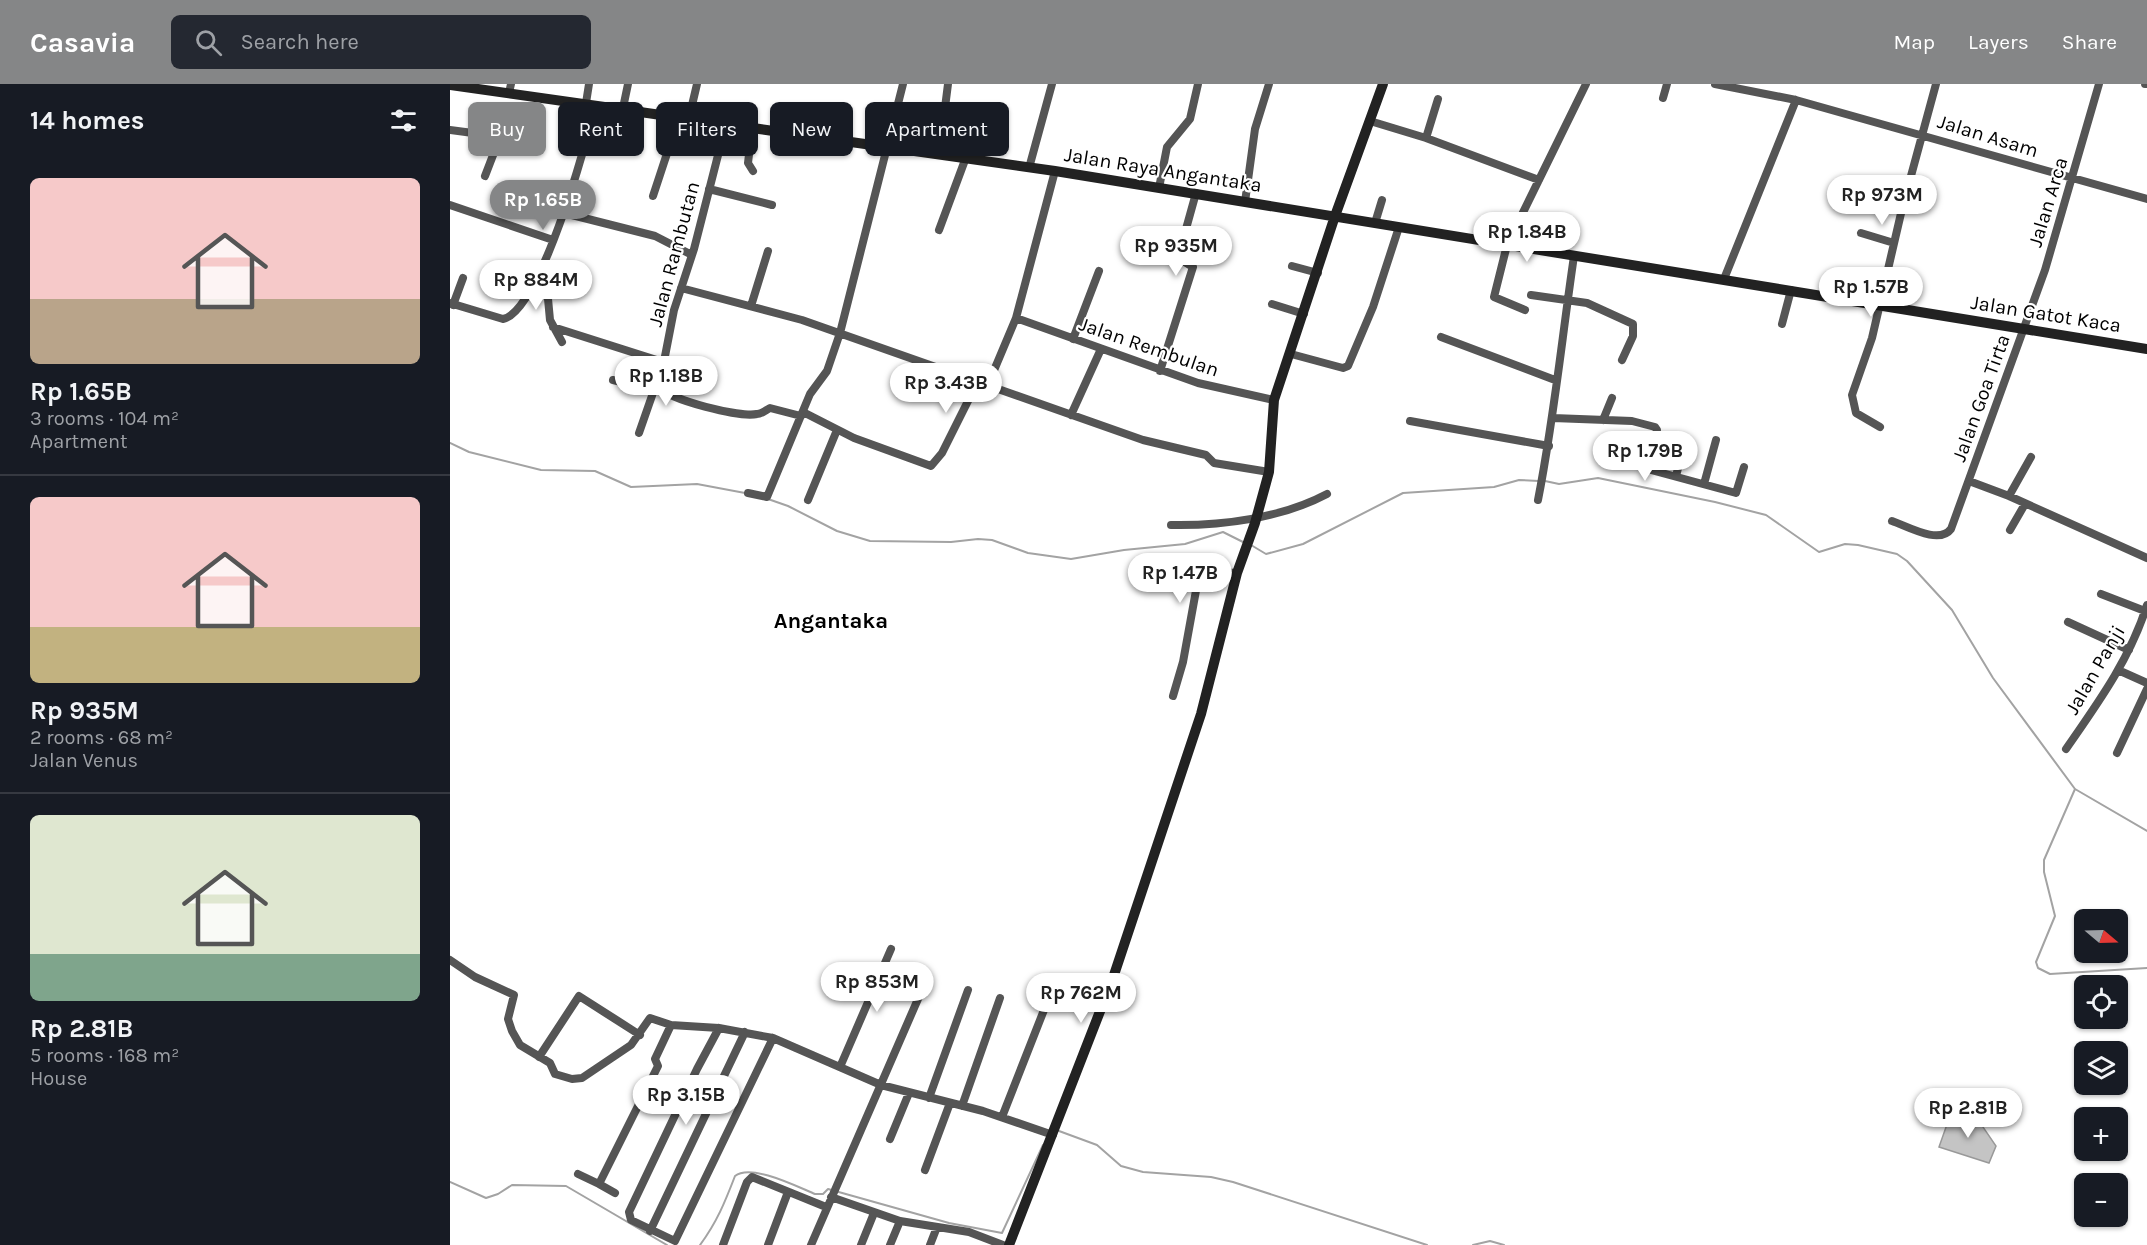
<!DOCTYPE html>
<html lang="en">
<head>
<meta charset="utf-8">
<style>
	body { margin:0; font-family:Karla,sans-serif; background:#242831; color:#f1f3f6; height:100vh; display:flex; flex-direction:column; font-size:22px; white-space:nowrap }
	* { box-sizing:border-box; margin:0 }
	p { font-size:20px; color:#9ea1a6 }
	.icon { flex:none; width:33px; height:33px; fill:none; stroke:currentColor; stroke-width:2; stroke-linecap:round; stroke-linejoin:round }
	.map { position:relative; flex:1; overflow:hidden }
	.sheet { display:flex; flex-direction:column; background:#171b24; width:450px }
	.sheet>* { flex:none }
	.top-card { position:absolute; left:18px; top:18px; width:570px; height:54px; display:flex; gap:12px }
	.needle { width:39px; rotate:109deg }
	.controls { position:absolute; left:1624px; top:825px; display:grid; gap:12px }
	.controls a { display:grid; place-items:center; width:54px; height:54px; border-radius:9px; background:#171b24; box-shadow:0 2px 4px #0004; font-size:30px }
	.price { position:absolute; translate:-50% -51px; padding:0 14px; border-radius:21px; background:#fff; color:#222; font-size:20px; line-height:39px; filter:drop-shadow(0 2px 3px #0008) }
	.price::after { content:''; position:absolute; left:50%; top:36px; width:18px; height:14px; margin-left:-9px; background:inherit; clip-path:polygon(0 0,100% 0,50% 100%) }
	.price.selected { background:#858687; color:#fff }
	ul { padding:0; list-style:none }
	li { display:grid; align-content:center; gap:12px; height:318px; padding:0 30px }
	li+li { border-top:2px solid #363941 }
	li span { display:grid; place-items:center; height:186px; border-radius:9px; color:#555 }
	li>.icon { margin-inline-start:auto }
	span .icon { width:108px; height:108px; fill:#fffc; stroke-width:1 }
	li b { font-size:26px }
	h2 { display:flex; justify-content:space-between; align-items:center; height:72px; padding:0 30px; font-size:26px }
	.chip { padding:0 21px; border-radius:9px; background:#171b24; box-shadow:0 2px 4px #0004; font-size:21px; line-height:54px }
	.chip.selected { background:#858687; color:#fff }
	header { display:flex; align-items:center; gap:36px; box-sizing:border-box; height:84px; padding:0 30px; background:#858687; color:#fff }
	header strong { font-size:28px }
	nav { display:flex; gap:33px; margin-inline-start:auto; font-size:21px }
	.search { width:420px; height:54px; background:#242831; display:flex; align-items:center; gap:15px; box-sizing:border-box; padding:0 21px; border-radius:9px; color:#9ea1a6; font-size:22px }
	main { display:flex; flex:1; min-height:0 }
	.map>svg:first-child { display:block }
</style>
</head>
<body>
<header>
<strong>Casavia</strong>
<div class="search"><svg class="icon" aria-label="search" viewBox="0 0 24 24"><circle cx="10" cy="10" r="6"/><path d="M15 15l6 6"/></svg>Search here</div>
<nav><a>Map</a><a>Layers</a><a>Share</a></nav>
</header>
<main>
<section class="sheet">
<h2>14 homes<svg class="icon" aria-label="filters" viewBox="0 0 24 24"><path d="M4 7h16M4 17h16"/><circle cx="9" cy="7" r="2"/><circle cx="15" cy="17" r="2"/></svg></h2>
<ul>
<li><span style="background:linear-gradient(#f6c9c9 65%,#b9a48a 0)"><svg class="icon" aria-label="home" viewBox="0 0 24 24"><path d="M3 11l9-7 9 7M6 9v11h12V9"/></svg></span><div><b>Rp 1.65B</b><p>3 rooms · 104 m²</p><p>Apartment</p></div></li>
<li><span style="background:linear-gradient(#f6c9c9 70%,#c2b280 0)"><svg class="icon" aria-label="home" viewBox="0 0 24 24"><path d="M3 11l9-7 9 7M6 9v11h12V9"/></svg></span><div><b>Rp 935M</b><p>2 rooms · 68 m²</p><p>Jalan Venus</p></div></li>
<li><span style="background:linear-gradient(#dfe7d0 75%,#7fa58c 0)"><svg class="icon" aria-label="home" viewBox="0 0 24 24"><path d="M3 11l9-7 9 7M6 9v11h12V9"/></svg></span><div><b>Rp 2.81B</b><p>5 rooms · 168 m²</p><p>House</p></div></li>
</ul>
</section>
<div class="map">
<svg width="1697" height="1161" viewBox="0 0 1697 1161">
	<rect width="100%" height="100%" fill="#fff"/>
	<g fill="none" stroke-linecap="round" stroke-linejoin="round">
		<path stroke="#a3a3a3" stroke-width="2" d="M0 359 19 368 91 386 145 387 181 403 247 400 295 409
			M1095 397 1109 400 1148 394 1265 418 1316 431 1369 468 1395 460 1408 461 1447 470 1457 477 1502 526 1543 594 1625 705 1697 747
			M318 415 338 422 387 447 420 457 501 458 528 455 542 456 578 469 621 475 674 466 735 460 773 448 795 459
			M801 461 816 470 853 460 953 409 1044 403 1069 396 1089 397
			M1625 705 1594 776V788L1605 832 1586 878 1588 884 1600 890 1697 884
			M609 1047 647 1061 671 1082 693 1088 761 1093 783 1098 977 1161
			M0 1098 36 1114 48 1110 62 1101 116 1102 217 1161
			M250 1161C267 1138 275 1118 285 1092 301 1079 348 1103 365 1110H373L378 1105 499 1139 552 1149 593 1061
			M1023 1161 1040 1157 1054 1161"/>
	</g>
	<path fill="#c4c4c4" stroke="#999" stroke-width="1.5" d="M1501 1029 1531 1040 1546 1062 1539 1079 1489 1063Z"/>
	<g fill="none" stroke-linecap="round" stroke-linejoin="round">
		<path stroke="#555" stroke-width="8" d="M1265 0 1346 16 1697 115
			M1695 0H1697
			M59 9 61 0
			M1213 14 1217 0
			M136 19 139 0
			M173 24 178 0
			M239 34 247 0
			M920 37 976 54 1089 96
			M276 40 244 165 224 226 209 303C219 316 291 334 307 330 312 330 316 326 320 324L351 332
			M302 45 298 79 303 87
			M0 46 38 51 45 56V66L35 92
			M976 54 988 15
			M489 71 498 0
			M579 84 602 0
			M709 104 717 63 740 35 748 0
			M259 105 322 121
			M203 112 229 33
			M795 118 805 45 819 0
			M0 121 103 156
			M114 129 205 152 242 171
			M925 139 932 116
			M489 146 515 76
			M1411 149 1444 159
			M842 182 868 189
			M95 183 100 236 112 258
			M1274 195 1346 16
			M231 204 352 236 693 356 756 371 764 379 819 388
			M1081 211 1137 219 1183 240V252L1172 276
			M0 219 53 235C90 228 137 58 145 21
			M822 220 854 230
			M3 221 13 194
			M301 222 318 167
			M1075 226 1044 213 1057 161 1136 0
			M566 234 748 299 824 316
			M1332 240 1341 206
			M103 243 213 278
			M991 253 1105 296
			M623 255 649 187
			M841 270 893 284 898 282 923 223 949 143
			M710 287 743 183 730 175 729 170 746 109
			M163 296 204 306
			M537 303 566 234 605 87
			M353 328 404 354 481 382 492 369 527 299
			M621 331 651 265
			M1103 334 1182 337 1205 343 1207 346 1199 383 1201 386 1286 409 1294 383
			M1153 336 1162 314
			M960 337 1099 362
			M1430 343 1406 329 1402 311 1422 254 1452 125 1486 0
			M189 349 204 306 209 303
			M1226 392 1236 354
			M1519 397 1559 412 1697 474
			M1254 400 1266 356
			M298 409 317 413 360 310 377 287 390 249 453 0
			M1559 412 1581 373
			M358 416 387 346
			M1088 416C1104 335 1112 253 1124 172
			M1442 437C1457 442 1489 461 1501 445L1595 186 1649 0
			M721 441C772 442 832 434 877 410
			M1560 446 1575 420
			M1651 510 1695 527
			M1618 538 1679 566
			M1668 586 1697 599
			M723 612 733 578 749 490 756 487 787 489
			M1616 665C1648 619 1680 575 1697 521
			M1667 669 1697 605
			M0 876 25 893 64 911 58 935 62 947 70 961 100 979 105 990 122 995 132 994 181 961 200 934 221 941 269 944 323 954 431 1001 533 1027 603 1051
			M269 944 247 985 179 1128 181 1136 225 1157 323 954
			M89 973 129 912 190 951
			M390 983 441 865
			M479 1014 518 906
			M512 1022 550 914
			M552 1033 603 903
			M440 1055 459 1009
			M475 1086 500 1019
			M128 1090 149 1100
			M165 1109 149 1100 208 982 205 975 221 941
			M381 1113 450 1137 519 1148 553 1161
			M200 1147 295 948
			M273 1161 297 1098 302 1093 376 1123
			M318 1161 338 1108
			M361 1161 478 892
			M411 1161 424 1129
			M440 1161 450 1137
			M480 1161 487 1143"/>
		<path stroke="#222" stroke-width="10" d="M0 1 605 87 1697 265
			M559 1161 663 894 751 630 787 489 805 439 819 388 824 316 885 132 933 0"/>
	</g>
	<g text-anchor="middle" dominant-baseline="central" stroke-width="4.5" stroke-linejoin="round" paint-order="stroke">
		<g font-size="20" fill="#000" stroke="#fff">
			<text transform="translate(1538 52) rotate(17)">Jalan Asam</text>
			<text transform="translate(713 86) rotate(9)">Jalan Raya Angantaka</text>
			<text transform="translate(1598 118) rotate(-73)">Jalan Arca</text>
			<text transform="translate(224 170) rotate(-75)">Jalan Rambutan</text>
			<text transform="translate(1596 230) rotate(9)">Jalan Gatot Kaca</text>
			<text transform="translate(699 263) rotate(19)">Jalan Rembulan</text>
			<text transform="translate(1531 314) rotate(-70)">Jalan Goa Tirta</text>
			<text transform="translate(1645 586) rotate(-60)">Jalan Panji</text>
		</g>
		<g font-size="22" font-weight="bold" fill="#000" stroke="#fff">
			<text x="381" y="537">Angantaka</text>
		</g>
	</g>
</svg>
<div class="controls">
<a><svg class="needle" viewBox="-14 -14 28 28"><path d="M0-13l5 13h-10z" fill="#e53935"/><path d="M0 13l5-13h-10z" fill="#9ea1a6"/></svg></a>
<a><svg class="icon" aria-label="locate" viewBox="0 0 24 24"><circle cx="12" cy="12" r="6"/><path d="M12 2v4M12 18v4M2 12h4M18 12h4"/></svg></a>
<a><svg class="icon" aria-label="layers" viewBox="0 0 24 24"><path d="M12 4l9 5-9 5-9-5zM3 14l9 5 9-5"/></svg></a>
<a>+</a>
<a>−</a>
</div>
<b class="price" style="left:1432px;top:142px">Rp 973M</b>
<b class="price selected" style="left:93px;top:147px">Rp 1.65B</b>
<b class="price" style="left:1077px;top:179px">Rp 1.84B</b>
<b class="price" style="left:726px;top:193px">Rp 935M</b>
<b class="price" style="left:86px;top:227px">Rp 884M</b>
<b class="price" style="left:1421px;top:234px">Rp 1.57B</b>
<b class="price" style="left:216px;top:323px">Rp 1.18B</b>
<b class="price" style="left:496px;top:330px">Rp 3.43B</b>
<b class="price" style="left:1195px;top:398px">Rp 1.79B</b>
<b class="price" style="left:730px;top:520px">Rp 1.47B</b>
<b class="price" style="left:427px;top:929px">Rp 853M</b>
<b class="price" style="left:631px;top:940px">Rp 762M</b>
<b class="price" style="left:236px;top:1042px">Rp 3.15B</b>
<b class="price" style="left:1518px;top:1055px">Rp 2.81B</b>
<div class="top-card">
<a class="chip selected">Buy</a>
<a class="chip">Rent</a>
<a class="chip">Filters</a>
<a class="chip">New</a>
<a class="chip">Apartment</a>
</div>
</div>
</main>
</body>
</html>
